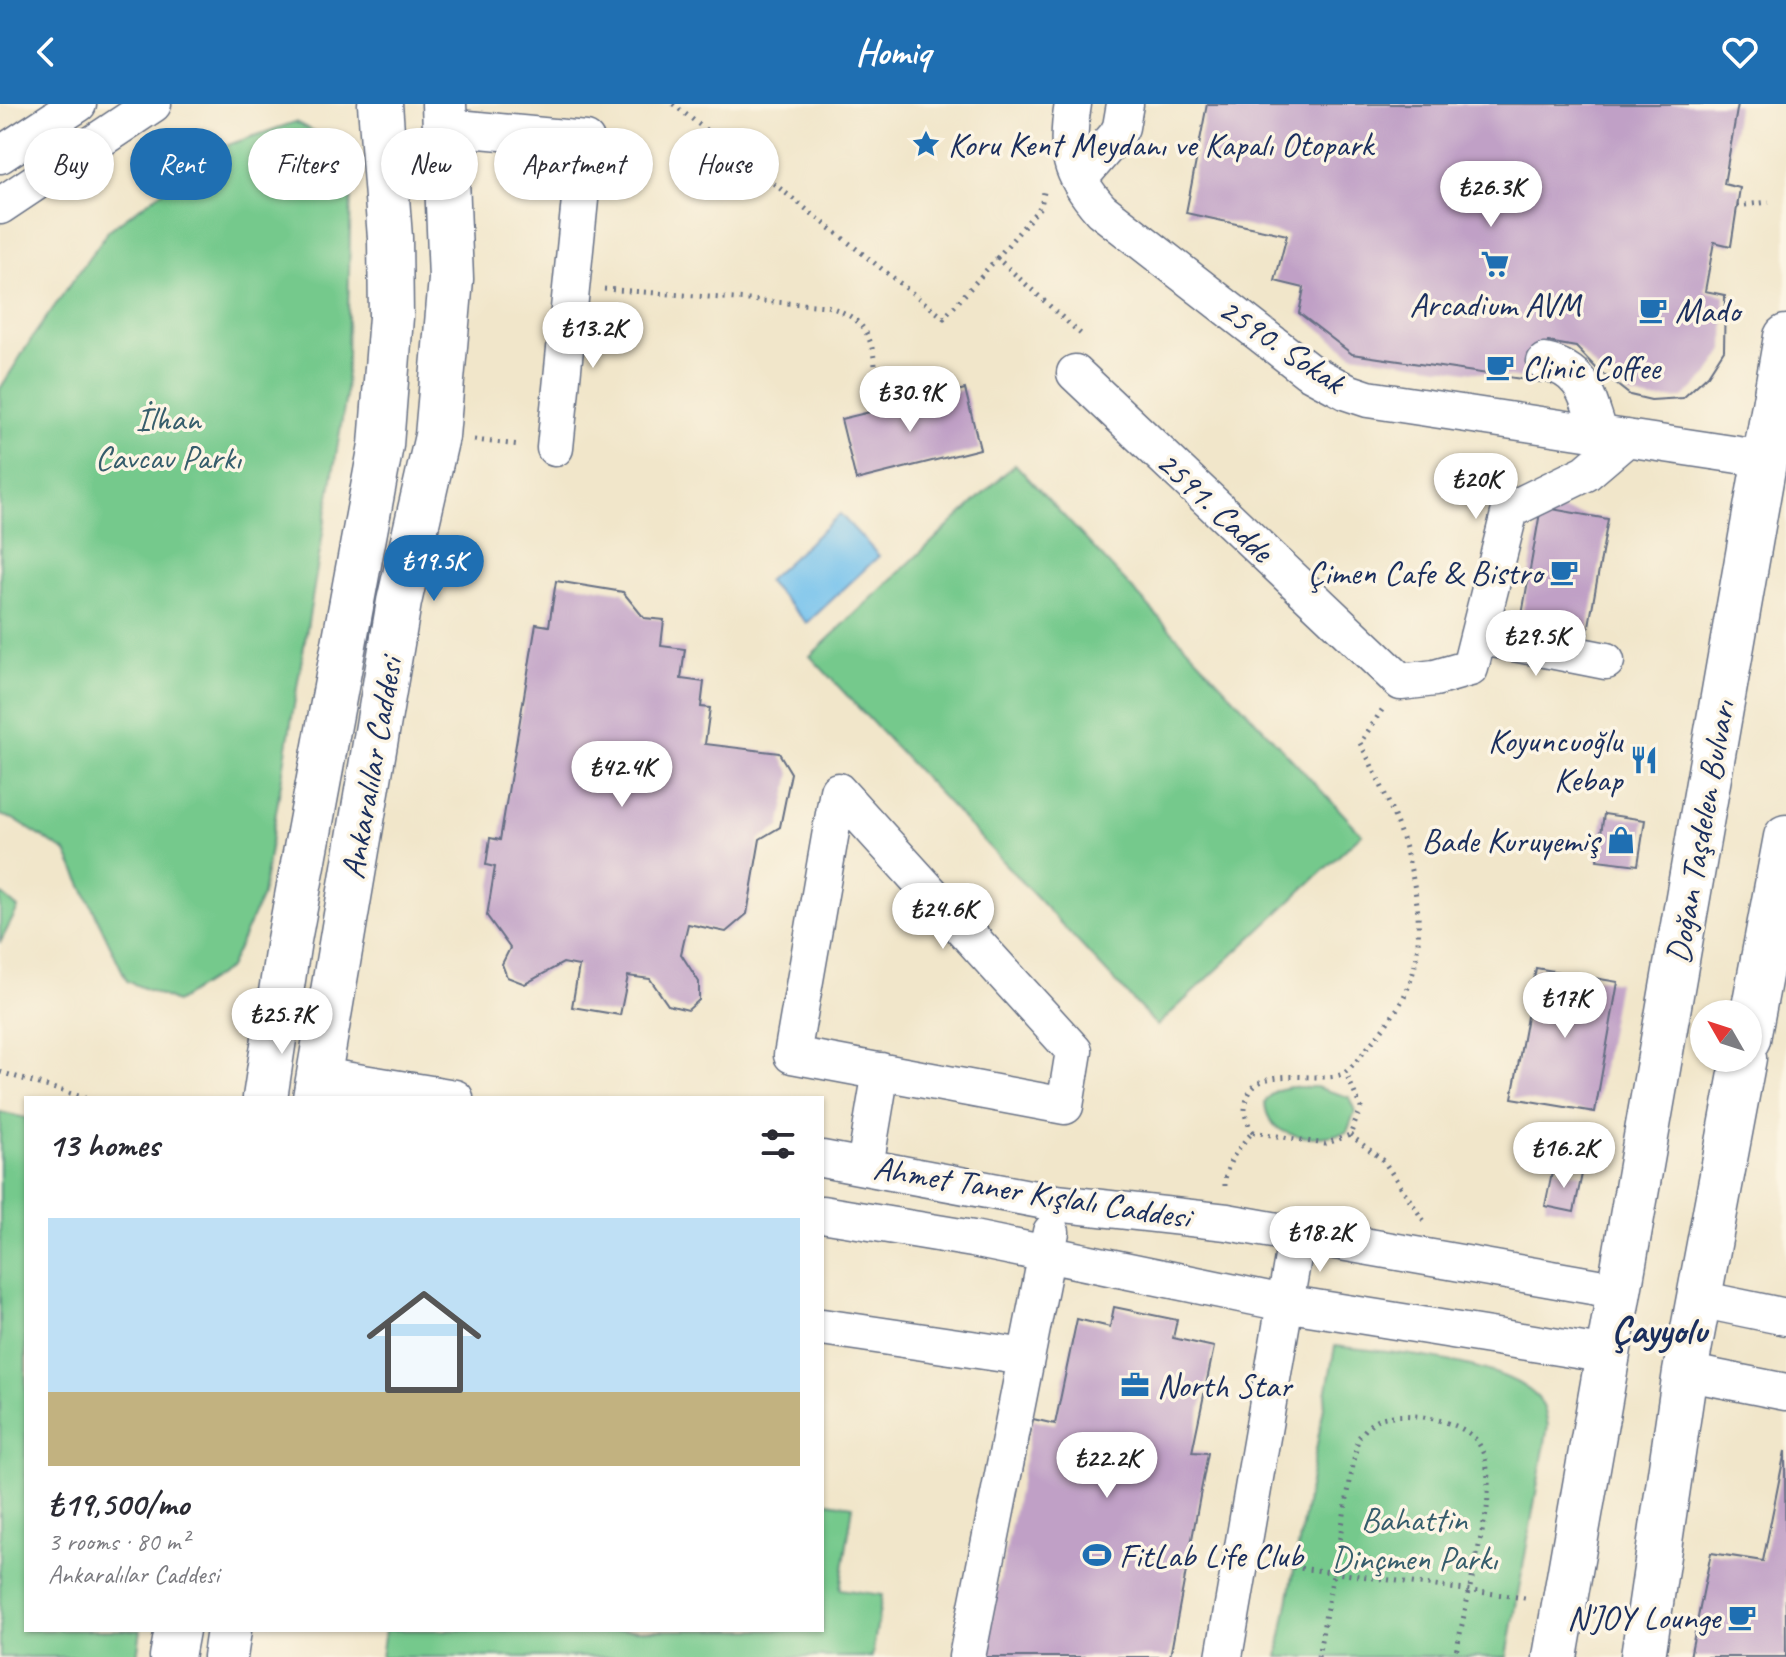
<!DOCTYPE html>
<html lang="en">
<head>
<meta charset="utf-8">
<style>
	body { margin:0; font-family:Caveat,sans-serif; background:#f7f7f7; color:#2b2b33; height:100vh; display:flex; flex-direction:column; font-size:30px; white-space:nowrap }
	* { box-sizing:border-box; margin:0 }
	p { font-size:26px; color:#7c7c81 }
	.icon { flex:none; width:44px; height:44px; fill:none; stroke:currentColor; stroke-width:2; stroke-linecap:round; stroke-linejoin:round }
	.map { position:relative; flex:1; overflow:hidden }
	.details { position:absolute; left:24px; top:992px; width:800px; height:536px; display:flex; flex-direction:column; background:#fff; border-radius:0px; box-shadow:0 2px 6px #0004 }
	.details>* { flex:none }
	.hud { position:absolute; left:24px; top:24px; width:800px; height:72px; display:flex; gap:16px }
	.needle { width:52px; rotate:309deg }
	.controls { position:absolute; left:1690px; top:896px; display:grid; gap:16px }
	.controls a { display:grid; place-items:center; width:72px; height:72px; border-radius:50%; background:#fff; box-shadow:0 2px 6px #0004; font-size:40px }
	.price { position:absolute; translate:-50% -68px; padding:0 18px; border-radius:28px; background:#fff; color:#222; font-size:26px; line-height:52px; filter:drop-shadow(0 2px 4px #0008) }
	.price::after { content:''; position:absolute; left:50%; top:48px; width:24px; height:18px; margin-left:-12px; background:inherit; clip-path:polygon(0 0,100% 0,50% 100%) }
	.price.on { background:#1f6fb2; color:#fff }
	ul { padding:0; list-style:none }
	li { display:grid; align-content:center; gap:16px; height:424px; padding:0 24px }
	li+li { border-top:2px solid #e1e1e2 }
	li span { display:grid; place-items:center; height:248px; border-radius:0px; color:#555 }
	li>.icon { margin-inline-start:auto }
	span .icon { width:144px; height:144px; fill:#fffc; stroke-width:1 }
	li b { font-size:34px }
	h2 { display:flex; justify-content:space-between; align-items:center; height:96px; padding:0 24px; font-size:34px }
	.pill { padding:0 28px; border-radius:36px; background:#fff; box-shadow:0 2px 6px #0004; font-size:28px; line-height:72px }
	.pill.on { background:#1f6fb2; color:#fff }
	header { display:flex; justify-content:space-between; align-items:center; height:104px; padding:0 24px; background:#1f6fb2; color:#fff; font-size:36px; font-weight:700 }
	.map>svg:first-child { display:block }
</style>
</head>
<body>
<header><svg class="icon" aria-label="back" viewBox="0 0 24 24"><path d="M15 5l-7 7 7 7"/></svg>Homiq<svg class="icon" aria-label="heart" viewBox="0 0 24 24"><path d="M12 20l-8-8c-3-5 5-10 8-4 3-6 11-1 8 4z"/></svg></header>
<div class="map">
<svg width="1786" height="1553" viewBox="0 0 1786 1553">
	<rect width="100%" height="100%" fill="#fcf5e5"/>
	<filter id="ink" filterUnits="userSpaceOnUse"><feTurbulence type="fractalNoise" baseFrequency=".0125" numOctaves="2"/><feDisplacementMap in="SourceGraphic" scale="16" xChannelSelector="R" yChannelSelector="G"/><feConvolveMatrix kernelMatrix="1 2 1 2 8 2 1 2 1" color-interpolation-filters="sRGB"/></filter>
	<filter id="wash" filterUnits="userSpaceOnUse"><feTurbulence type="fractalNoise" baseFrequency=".006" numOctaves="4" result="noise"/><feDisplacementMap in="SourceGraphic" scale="32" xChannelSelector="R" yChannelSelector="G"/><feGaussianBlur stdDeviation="1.8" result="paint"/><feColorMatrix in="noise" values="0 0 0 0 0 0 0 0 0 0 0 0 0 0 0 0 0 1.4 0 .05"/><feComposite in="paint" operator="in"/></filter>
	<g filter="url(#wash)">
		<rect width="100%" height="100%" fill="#f1e6ca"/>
		<path fill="#75c98c" stroke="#487c75" stroke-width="2" d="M295 18 352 46 346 292 262 792 229 864 176 898 127 877 66 748 13 715 0 711V285L34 231 109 126 225 42Z
			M1015 360 1362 730 1157 922 810 552Z
			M0 789 18 804 0 839Z
			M1291 983H1316L1349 993 1355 1007 1347 1028C1319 1036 1268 1039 1265 999 1271 987 1278 985 1291 983Z
			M0 1008 26 1014V1526H141L137 1553H0Z
			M1335 1242C1388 1249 1500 1255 1537 1293 1545 1301 1546 1312 1548 1322L1507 1553H1278Z
			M822 1397 853 1402 840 1485 882 1491 872 1553H381L385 1526H822Z"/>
		<path fill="#72c1ed" stroke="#4678a6" stroke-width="2" d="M840 410 879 452 807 519 767 477Z"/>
		<g id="blocks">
			<path fill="#c0a0c6" d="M1207 0H1738L1724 80 1740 84 1731 142 1714 138 1705 187 1725 191 1724 246 1708 271 1683 294 1651 296 1630 291 1597 265 1576 243 1548 238 1541 278 1352 250 1299 209 1304 184 1275 177 1287 131 1186 109Z
				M965 285 980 345 856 376 841 315Z
				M1541 403 1608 415 1587 533 1520 522Z
				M556 477 623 488 644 514 664 516 661 542 685 545 681 575 704 578 701 603 710 604 705 640 779 649 791 669 780 723 760 735 747 810 726 828 688 820 681 850 699 878V896L688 906 668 901 650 875 628 872 620 911 572 903 579 862 563 859 525 880 507 873 502 860 510 844 487 812 495 763 486 761 490 734 500 736 536 520 549 522Z
				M1604 710 1645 716 1638 761 1597 756Z
				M1536 864 1618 878 1595 1008 1512 994Z
				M1553 1064 1582 1070 1574 1108 1545 1102Z
				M1114 1203 1177 1216 1173 1234 1214 1243 1192 1348 1208 1349 1170 1553H984L1033 1315 1055 1320 1077 1215 1110 1223Z
				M1785 1347 1786 1553H1690L1711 1449 1763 1457Z"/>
		</g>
	</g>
	<g filter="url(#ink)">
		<use href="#blocks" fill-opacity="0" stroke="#666f84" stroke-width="2"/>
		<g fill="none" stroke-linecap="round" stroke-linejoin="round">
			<defs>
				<path id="minor" d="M1073 0C1065 47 1069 70 1101 106L1308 267 1347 288 1368 295 1765 355
					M447 23 586 36 555 344
					M0 51 78 0
					M1079 75 1117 31 1121 23 1125 0
					M0 102 153 0
					M1545 258C1586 267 1587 295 1600 330
					M1075 269 1401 578 1435 574 1470 564 1510 406 1586 369 1627 334
					M1478 532 1606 557
					M838 687 1074 947 1065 1002 792 951Z
					M320 972 455 994
					M822 1055 1056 1099 1227 1118 1620 1187
					M865 1062 881 967
					M822 1110 973 1135 1284 1199 1608 1251
					M1699 1195 1786 1213
					M822 1223 1025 1253
					M1685 1268 1786 1288
					M967 1553 1051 1128
					M1224 1553 1297 1130"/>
				<path id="major" d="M1748 935 1786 733
					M265 994 289 836 381 341 391 213 390 134 380 0
					M315 994 399 498 437 332 451 175 444 0
					M172 1553 177 1526
					M225 1553 229 1526
					M1555 1553 1786 233
					M1643 1553 1685 1268 1744 954"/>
			</defs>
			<use href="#minor" stroke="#666f84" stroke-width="39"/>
			<use href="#major" stroke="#666f84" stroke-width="47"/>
			<path stroke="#666f84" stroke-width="5" stroke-dasharray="2 6" stroke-linecap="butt" d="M673 0 944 214 997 154 1084 233
				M1737 102 1769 98
				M997 154 1041 102 1044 88
				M604 185 827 202C860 213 871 226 875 261
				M474 336 520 341
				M0 968 85 994
				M1253 1028C1247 1018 1243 1011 1246 999 1254 956 1315 981 1343 970 1351 966 1391 915 1397 905 1447 827 1399 712 1360 639L1382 606
				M1253 1028 1325 1040 1350 1031 1361 1004 1346 969
				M1350 1031 1383 1056 1424 1117
				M1225 1082C1224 1061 1240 1041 1253 1028
				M1277 1461 1525 1494
				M1318 1553 1358 1334C1363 1329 1369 1320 1376 1316 1400 1305 1461 1315 1477 1337 1490 1355 1489 1384 1487 1405L1455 1553"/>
			<use href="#minor" stroke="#fff" stroke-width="36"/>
			<use href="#major" stroke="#fff" stroke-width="44"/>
		</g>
	</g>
	<defs>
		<symbol id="sight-bare" viewBox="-9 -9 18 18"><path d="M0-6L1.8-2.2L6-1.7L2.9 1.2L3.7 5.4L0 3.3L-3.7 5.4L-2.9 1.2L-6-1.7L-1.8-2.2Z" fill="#1f6fb2" stroke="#fcf5e5" stroke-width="2.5" paint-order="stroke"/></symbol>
		<symbol id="supermarket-bare" viewBox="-9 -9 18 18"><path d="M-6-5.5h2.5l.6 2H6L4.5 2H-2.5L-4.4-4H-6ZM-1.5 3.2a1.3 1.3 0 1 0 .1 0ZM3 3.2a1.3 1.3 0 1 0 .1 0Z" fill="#1f6fb2" stroke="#fcf5e5" stroke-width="2.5" paint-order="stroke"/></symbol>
		<symbol id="cafe-bare" viewBox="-9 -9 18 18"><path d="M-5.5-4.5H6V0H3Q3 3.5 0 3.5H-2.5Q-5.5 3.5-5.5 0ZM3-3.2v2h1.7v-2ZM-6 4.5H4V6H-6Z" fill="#1f6fb2" stroke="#fcf5e5" stroke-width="2.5" paint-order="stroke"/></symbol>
		<symbol id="restaurant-bare" viewBox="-9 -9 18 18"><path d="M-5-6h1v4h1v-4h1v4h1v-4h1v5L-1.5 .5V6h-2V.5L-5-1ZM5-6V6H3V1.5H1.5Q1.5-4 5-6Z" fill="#1f6fb2" stroke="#fcf5e5" stroke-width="2.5" paint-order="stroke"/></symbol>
		<symbol id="shop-bare" viewBox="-9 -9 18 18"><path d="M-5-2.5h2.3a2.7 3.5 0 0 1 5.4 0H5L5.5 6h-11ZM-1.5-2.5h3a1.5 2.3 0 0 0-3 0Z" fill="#1f6fb2" stroke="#fcf5e5" stroke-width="2.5" paint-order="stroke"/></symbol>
		<symbol id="office-bare" viewBox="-9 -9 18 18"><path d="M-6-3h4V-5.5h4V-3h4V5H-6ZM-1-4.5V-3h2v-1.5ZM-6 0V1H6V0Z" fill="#1f6fb2" stroke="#fcf5e5" stroke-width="2.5" paint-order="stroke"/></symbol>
		<symbol id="stadium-bare" viewBox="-9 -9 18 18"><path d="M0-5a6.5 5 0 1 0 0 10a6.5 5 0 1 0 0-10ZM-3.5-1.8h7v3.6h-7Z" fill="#1f6fb2" stroke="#fcf5e5" stroke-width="2.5" paint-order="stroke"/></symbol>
	</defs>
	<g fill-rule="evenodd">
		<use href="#sight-bare" x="906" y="20" width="40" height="40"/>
		<use href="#supermarket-bare" x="1475" y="140" width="40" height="40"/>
		<use href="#cafe-bare" x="1633" y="186" width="40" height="40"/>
		<use href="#cafe-bare" x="1480" y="243" width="40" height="40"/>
		<use href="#cafe-bare" x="1544" y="448" width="40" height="40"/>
		<use href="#restaurant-bare" x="1624" y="636" width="40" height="40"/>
		<use href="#shop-bare" x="1601" y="716" width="40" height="40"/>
		<use href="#office-bare" x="1115" y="1261" width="40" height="40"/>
		<use href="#stadium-bare" x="1077" y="1431" width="40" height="40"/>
		<use href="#cafe-bare" x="1722" y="1493" width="40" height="40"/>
	</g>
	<g text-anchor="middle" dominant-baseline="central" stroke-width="7" stroke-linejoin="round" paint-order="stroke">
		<g font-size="34" fill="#1b2f5e" stroke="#fcf5e5" text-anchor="start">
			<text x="948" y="40">Koru Kent Meydanı ve Kapalı Otopark</text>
			<text x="1495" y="200" text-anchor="middle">Arcadium AVM</text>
			<text x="1675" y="206">Mado</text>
			<text x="1522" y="263">Clinic Coffee</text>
			<text x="1542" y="468" text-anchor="end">Çimen Cafe &amp; Bistro</text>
			<text x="1622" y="636" text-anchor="end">Koyuncuoğlu<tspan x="1622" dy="39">Kebap</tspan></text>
			<text x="1599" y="736" text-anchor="end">Bade Kuruyemiş</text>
			<text x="1157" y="1281">North Star</text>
			<text x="1119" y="1451">FitLab Life Club</text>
			<text x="1720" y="1513" text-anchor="end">N'JOY Lounge</text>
		</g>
		<g font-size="34" fill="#1b2f5e" stroke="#fcf5e5">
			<text transform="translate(1282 241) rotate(34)">2590. Sokak</text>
			<text transform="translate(1215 402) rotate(43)">2591. Cadde</text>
			<text transform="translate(371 664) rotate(-80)">Ankaralılar Caddesi</text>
			<text transform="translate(1700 728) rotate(-80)">Doğan Taşdelen Bulvarı</text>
			<text transform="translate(1032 1088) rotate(9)">Ahmet Taner Kışlalı Caddesi</text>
		</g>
		<g font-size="34" fill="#365d6c" stroke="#fcf5e5">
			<text x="168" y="314">İlhan<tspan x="168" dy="39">Cavcav Parkı</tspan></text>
			<text x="1414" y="1415">Bahattin<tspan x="1414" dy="39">Dinçmen Parkı</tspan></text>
		</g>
		<g font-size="38" font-weight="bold" fill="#1b2f5e" stroke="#fcf5e5">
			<text x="1659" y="1226">Çayyolu</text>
		</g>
	</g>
</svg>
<div class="controls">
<a><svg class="needle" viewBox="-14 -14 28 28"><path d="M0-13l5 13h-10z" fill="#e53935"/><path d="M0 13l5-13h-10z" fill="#7c7c81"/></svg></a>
</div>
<b class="price" style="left:1491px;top:125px">₺26.3K</b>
<b class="price" style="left:593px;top:266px">₺13.2K</b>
<b class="price" style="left:910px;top:330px">₺30.9K</b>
<b class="price" style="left:1476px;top:417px">₺20K</b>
<b class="price on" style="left:434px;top:499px">₺19.5K</b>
<b class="price" style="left:1536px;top:574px">₺29.5K</b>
<b class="price" style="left:622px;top:705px">₺42.4K</b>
<b class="price" style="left:943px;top:847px">₺24.6K</b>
<b class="price" style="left:1565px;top:936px">₺17K</b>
<b class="price" style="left:282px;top:952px">₺25.7K</b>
<b class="price" style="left:1564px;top:1086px">₺16.2K</b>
<b class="price" style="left:1320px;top:1170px">₺18.2K</b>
<b class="price" style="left:1107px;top:1396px">₺22.2K</b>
<div class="hud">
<a class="pill">Buy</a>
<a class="pill on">Rent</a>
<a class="pill">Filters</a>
<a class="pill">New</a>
<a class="pill">Apartment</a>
<a class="pill">House</a>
</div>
<section class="details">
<h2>13 homes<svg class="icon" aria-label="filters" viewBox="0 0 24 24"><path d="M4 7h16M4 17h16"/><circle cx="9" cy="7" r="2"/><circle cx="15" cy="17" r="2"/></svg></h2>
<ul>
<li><span style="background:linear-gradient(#bfe0f5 70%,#c2b280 0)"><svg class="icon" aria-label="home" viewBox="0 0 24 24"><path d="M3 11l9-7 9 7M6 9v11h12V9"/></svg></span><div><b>₺19,500/mo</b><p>3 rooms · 80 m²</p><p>Ankaralılar Caddesi</p></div></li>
</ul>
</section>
</div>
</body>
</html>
